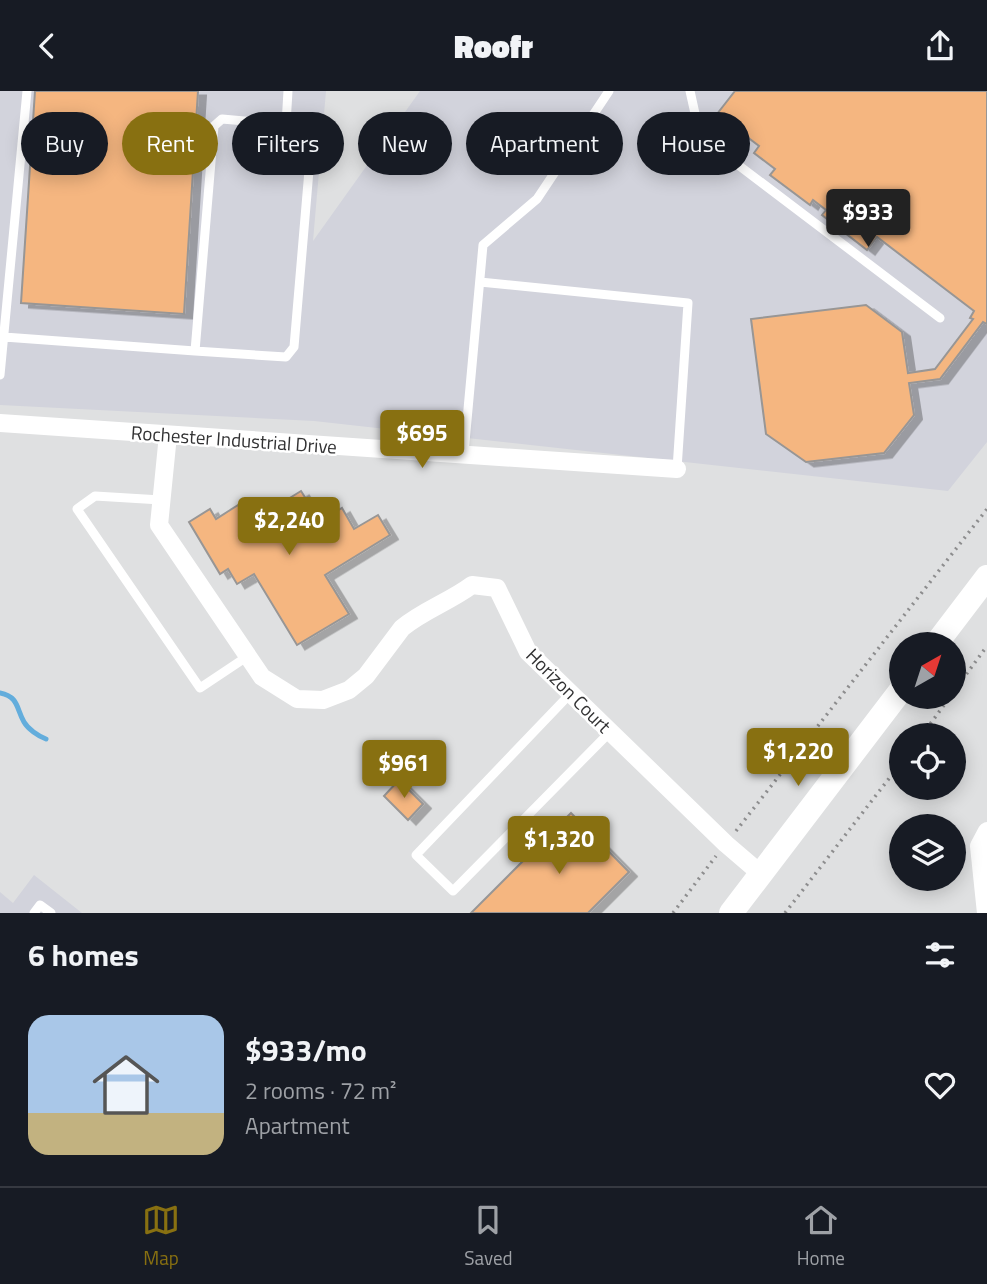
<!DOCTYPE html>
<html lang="en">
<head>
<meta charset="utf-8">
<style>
	body { margin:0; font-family:"Titillium Web",sans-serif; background:#20242c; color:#f1f3f6; height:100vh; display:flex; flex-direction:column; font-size:26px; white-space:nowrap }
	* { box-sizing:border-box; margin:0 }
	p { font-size:23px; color:#9ea1a6 }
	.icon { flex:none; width:38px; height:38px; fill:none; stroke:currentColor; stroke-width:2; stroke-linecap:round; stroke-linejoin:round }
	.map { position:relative; height:822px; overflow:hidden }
	.side { display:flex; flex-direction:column; background:#171b24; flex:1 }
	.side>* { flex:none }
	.banner { position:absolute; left:21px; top:21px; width:945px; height:63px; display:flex; gap:14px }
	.needle { width:46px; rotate:39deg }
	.buttons { position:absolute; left:889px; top:541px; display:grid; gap:14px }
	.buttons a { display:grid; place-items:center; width:77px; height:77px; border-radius:50%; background:#171b24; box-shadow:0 4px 18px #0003; font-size:35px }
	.price { position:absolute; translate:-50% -60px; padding:0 16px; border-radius:7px; background:#887011; color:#fff; font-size:23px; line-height:46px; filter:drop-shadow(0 2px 4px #0008) }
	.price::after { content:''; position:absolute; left:50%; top:42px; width:21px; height:16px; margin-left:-10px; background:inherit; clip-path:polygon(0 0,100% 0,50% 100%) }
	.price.current { background:#222; color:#fff }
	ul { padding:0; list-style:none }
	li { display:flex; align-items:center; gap:21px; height:175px; padding:0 28px }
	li+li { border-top:2px solid #363941 }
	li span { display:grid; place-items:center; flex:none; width:196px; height:140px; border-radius:21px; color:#555 }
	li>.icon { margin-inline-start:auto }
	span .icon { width:84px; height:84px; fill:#fffc; stroke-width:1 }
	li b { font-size:30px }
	h2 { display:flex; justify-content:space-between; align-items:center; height:84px; padding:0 28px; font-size:30px }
	.chip { padding:0 24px; border-radius:32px; background:#171b24; box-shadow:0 4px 18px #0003; font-size:24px; line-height:63px }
	.chip.current { background:#887011; color:#fff }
	header { display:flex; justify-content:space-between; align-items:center; height:91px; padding:0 28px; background:#171b24; font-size:32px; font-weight:800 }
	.menu { display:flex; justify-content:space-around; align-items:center; height:98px; border-top:2px solid #363941; background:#171b24; font-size:19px; color:#9ea1a6 }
	.menu a { display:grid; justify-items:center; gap:4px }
	.menu .current { color:#887011 }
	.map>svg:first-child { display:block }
</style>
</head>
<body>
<header><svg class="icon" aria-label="back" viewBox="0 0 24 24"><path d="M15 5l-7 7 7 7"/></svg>Roofr<svg class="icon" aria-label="share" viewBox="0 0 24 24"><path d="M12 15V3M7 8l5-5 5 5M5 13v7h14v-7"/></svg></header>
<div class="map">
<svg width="987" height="822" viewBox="0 0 987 822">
	<defs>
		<filter id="shadow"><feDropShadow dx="8" dy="4.5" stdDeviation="0" flood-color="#0004"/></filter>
	</defs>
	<rect width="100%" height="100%" fill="#dfe0e1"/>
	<path fill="#d2d3dc" d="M0 0H326L313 150 420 0H987V351L948 400 314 330 0 314Z
		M34 784 82 822H0V801L13 812Z"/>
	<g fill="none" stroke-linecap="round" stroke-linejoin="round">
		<path stroke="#63addc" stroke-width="5" d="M0 602C19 606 16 617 24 631 28 638 38 645 46 648"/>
	</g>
	<path fill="#f5b680" stroke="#989695" stroke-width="2" filter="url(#shadow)" d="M35 0H198L184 223 21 212Z
		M735 0H987V233L983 231 940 288 909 292 914 324 884 362 806 371 766 343 751 228 866 214 902 241 908 282 935 278 973 228 970 227 974 220 877 146 867 159 822 124 826 119 813 109 810 114 770 84 775 78 754 62 759 55 717 23Z
		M301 400 320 430 342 417 354 438 378 424 390 444 325 484 349 523 297 554 254 483 237 493 228 478 220 483 189 431 210 418 216 428 238 414 248 429 270 415 275 422 283 417 280 413Z
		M399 689 423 713 408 729 384 705Z
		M571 722 629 781 588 822H471Z"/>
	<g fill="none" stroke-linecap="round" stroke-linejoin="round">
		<path stroke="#8d8d8e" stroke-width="3.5" stroke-dasharray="2 5" stroke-linecap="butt" d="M954 600 987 555
			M922 644 950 606
			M736 740 987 418
			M673 822 716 765
			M785 822 901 672"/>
		<path stroke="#fff" stroke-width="9" d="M690 0 700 45 940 227
			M222 28 303 35 312 44 294 256 286 266 195 260 214 35Z
			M286 33 288 0
			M480 191 688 212 677 378
			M4 246 195 260
			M0 284 27 0
			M464 362 483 154 537 108 609 0
			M161 409 95 405 77 418 200 597 248 565
			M571 602 416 764 453 800 610 641
			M34 822 40 814 51 822"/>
		<path stroke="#fff" stroke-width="18" d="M0 332 677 378
			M168 344 159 434 262 586 297 608 323 609 349 599 366 585 402 537C424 519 449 511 472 494L497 497 528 561 726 753 761 783
			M986 822 979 755 987 740"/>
		<path stroke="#fff" stroke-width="24" d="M936 553 987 486
			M731 822 901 599"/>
	</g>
	<g text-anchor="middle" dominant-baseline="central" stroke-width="5" stroke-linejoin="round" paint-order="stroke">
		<g font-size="19" fill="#323233" stroke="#fff">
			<text transform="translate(234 348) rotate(4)">Rochester Industrial Drive</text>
			<text transform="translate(569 599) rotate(45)">Horizon Court</text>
		</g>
	</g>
</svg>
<div class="buttons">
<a><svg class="needle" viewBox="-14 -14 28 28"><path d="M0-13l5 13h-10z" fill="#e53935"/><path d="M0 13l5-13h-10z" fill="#9ea1a6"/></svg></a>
<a><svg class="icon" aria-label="locate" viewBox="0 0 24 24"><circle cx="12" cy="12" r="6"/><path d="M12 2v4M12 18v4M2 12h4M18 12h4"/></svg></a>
<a><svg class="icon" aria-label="layers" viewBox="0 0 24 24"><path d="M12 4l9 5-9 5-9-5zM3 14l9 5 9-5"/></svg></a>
</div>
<b class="price current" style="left:868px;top:158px">$933</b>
<b class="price" style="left:422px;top:379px">$695</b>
<b class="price" style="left:289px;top:466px">$2,240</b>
<b class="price" style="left:798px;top:697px">$1,220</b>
<b class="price" style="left:404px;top:709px">$961</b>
<b class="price" style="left:559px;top:785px">$1,320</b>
<div class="banner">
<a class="chip">Buy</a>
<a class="chip current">Rent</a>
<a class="chip">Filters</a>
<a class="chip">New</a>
<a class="chip">Apartment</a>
<a class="chip">House</a>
</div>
</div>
<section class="side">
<h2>6 homes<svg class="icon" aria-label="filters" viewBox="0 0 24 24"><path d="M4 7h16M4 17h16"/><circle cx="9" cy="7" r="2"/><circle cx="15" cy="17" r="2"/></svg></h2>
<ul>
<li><span style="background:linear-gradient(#a9c7e8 70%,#c2b280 0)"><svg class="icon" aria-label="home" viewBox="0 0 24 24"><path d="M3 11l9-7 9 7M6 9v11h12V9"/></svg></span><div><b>$933/mo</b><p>2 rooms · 72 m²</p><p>Apartment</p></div><svg class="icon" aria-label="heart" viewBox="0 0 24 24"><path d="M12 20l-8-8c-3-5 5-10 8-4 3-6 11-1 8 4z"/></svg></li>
</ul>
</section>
<nav class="menu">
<a class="current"><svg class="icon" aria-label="map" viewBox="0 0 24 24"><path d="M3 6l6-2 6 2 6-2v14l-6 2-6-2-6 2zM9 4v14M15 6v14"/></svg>Map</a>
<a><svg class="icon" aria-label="saved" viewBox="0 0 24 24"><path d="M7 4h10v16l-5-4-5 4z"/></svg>Saved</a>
<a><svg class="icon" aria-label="home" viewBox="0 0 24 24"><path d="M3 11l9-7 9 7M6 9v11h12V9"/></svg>Home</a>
</nav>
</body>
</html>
